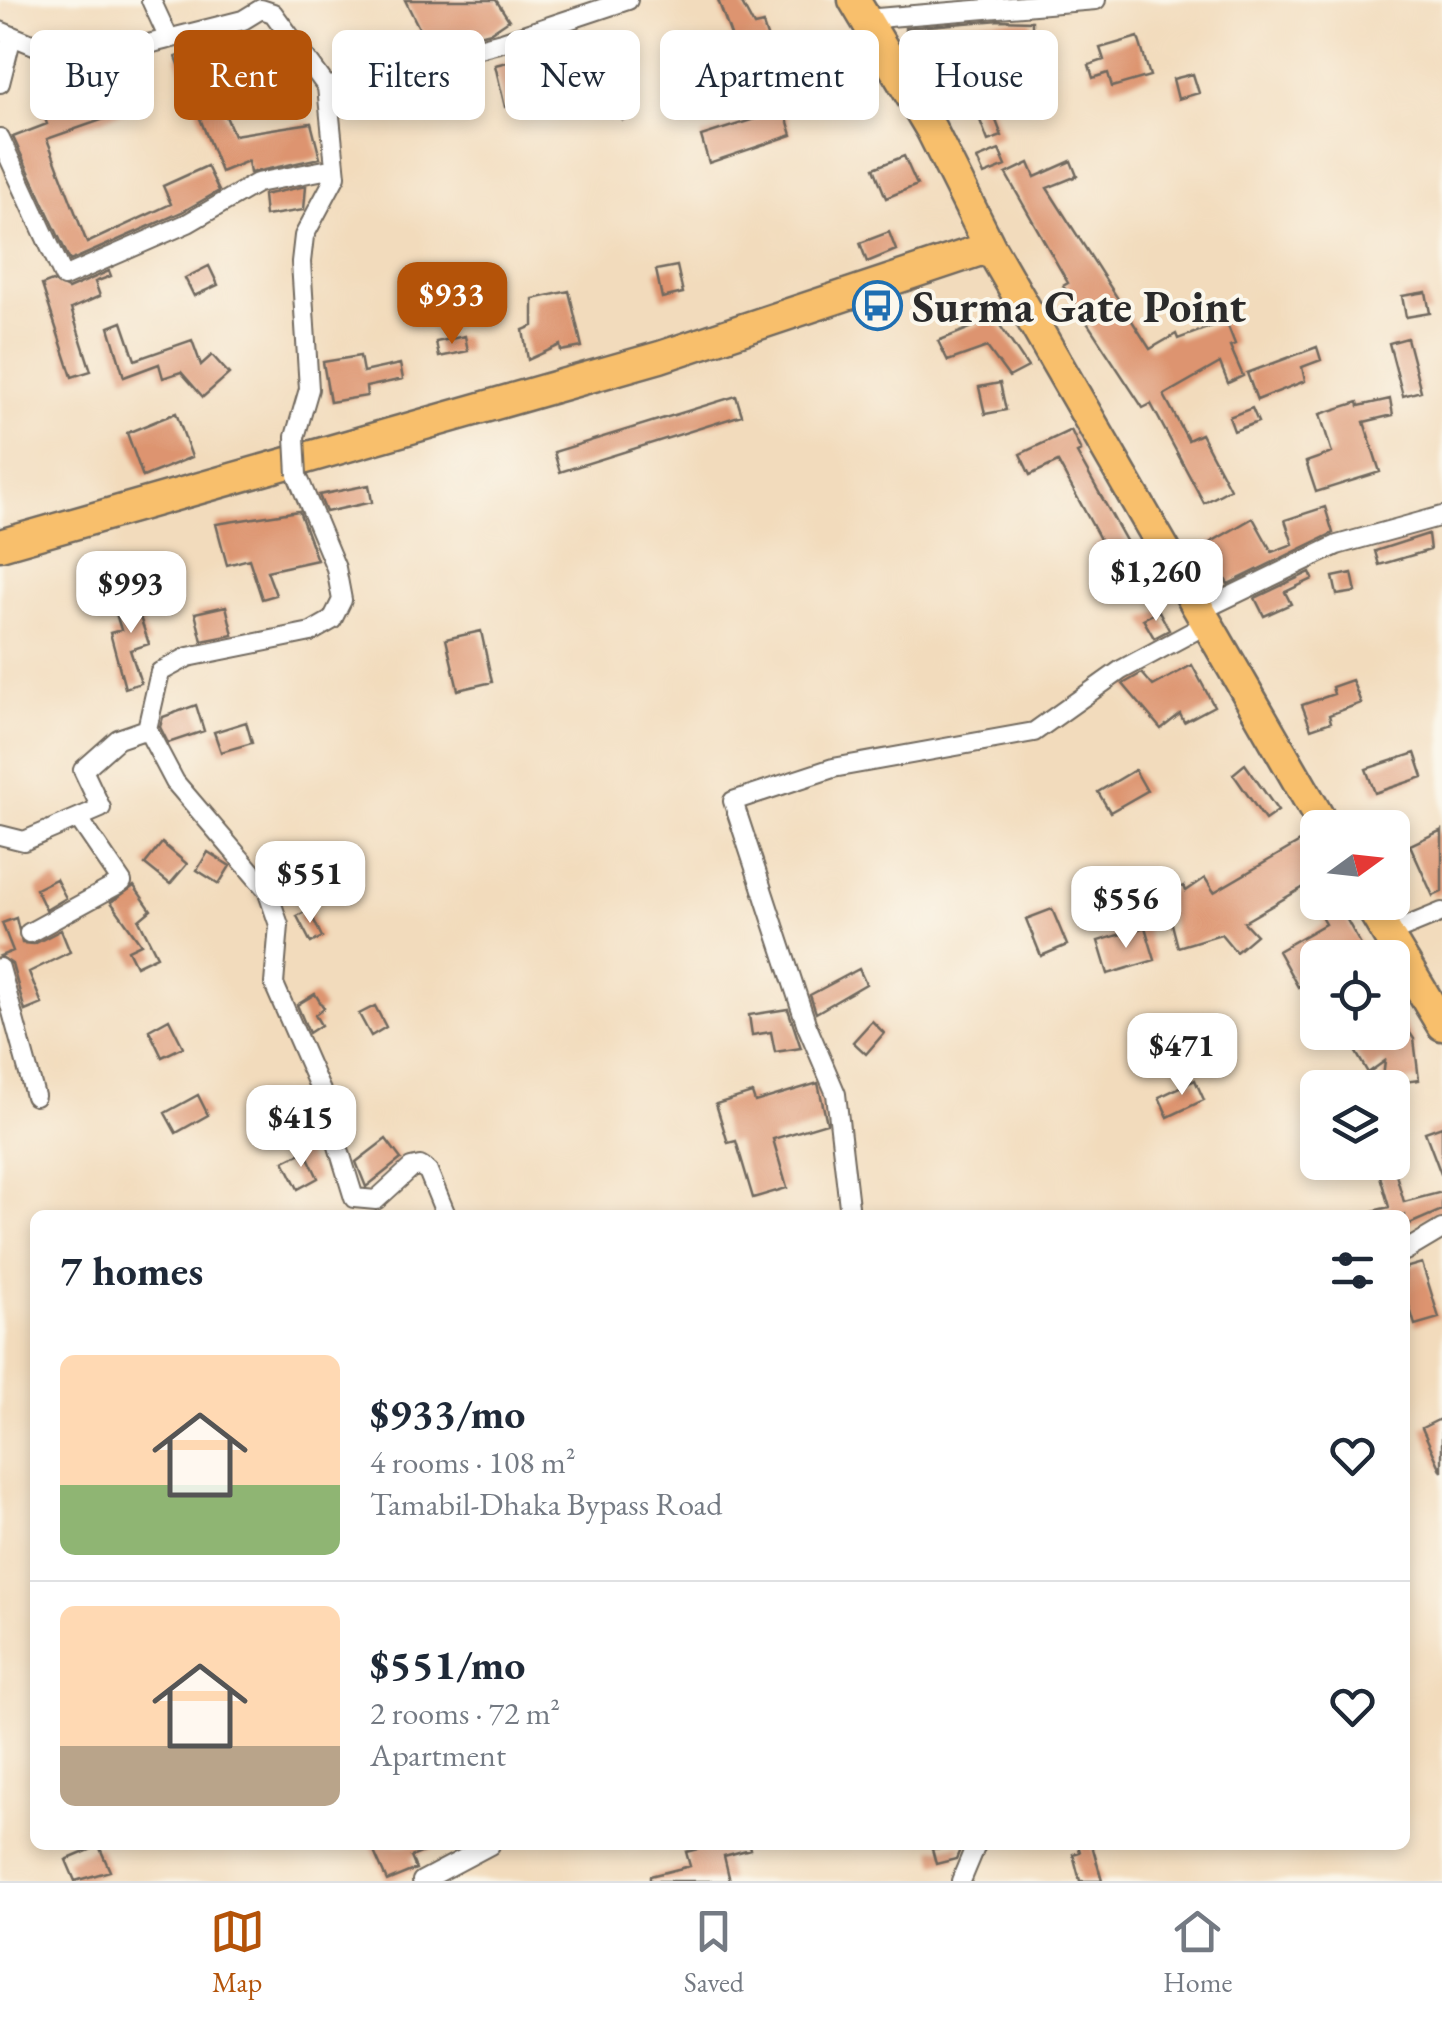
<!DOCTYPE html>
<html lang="en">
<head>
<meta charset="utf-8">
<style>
	body { margin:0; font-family:"EB Garamond",serif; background:#f2f2f3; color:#1f2937; height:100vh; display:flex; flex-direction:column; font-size:38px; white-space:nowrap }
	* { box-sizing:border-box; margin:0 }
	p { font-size:32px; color:#747a83 }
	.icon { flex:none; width:55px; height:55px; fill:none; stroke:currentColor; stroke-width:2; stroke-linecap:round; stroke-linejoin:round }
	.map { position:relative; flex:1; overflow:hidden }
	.sheet { position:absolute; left:30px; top:1210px; width:1380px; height:640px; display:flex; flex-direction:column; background:#fff; border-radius:15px; box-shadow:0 5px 15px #0003 }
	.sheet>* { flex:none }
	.top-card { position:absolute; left:30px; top:30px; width:1382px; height:90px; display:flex; gap:20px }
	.needle { width:65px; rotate:75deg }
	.buttons { position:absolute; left:1300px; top:810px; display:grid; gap:20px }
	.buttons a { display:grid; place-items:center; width:110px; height:110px; border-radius:15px; background:#fff; box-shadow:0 5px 15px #0003; font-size:50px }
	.price { position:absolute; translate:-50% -85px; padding:0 22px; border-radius:20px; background:#fff; color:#222; font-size:32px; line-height:65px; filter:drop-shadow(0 2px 5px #0008) }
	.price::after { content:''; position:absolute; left:50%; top:60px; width:30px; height:22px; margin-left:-15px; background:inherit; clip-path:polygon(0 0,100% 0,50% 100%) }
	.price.selected { background:#b45309; color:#fff }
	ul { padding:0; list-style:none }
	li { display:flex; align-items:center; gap:30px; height:250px; padding:0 30px }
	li+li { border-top:2px solid #e0e1e3 }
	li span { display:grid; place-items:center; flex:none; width:280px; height:200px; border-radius:15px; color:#555 }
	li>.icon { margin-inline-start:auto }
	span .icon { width:120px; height:120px; fill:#fffc; stroke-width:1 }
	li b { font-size:42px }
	h2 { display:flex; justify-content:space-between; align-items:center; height:120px; padding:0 30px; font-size:42px }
	.pill { padding:0 35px; border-radius:15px; background:#fff; box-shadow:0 5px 15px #0003; font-size:35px; line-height:90px }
	.pill.selected { background:#b45309; color:#fff }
	.menu { display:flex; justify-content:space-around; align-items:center; height:140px; border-top:2px solid #e0e1e3; background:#fff; font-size:28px; color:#747a83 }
	.menu a { display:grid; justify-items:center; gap:5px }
	.menu .selected { color:#b45309 }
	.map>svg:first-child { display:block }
</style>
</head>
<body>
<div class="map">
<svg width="1442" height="1881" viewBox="0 0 1442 1881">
	<rect width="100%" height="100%" fill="#fbf7ec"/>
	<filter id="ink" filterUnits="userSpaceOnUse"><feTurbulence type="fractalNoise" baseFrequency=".01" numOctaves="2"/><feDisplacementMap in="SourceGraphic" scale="20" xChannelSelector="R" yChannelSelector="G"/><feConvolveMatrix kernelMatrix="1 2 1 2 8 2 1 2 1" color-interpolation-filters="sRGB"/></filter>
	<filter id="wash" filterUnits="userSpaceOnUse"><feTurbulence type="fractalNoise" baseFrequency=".0048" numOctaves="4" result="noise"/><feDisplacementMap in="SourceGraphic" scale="40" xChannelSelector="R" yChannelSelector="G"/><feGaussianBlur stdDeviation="2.25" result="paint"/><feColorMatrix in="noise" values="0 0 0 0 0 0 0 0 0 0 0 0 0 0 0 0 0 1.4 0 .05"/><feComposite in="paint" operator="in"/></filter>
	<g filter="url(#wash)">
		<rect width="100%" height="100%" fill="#f2dbbc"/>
		<g id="blocks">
			<path fill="#dd9470" d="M405 0H496L509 20 491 32 479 35 475 29 429 48Z
				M718 0H740L754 26 763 24 772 52 767 54 792 135 709 163 701 136 761 117Z
				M1000 20 1032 21V47H968V38L905 34V28Z
				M1138 37 1150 76 1112 87 1108 73 1093 78 1089 65 1104 60 1100 48Z
				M599 41 629 117 623 120 577 48Z
				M250 43 266 78 219 100 234 135 311 123 320 158 250 173 248 161 221 172 176 57 197 47 205 65Z
				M548 47 572 99 534 111 531 100 505 107 495 65 520 59 518 53Z
				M445 74 455 116 436 120 426 78Z
				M1193 74 1199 93 1178 99 1173 79Z
				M118 77 130 110 47 139 87 243 171 204 163 186 207 166 219 191 182 212 70 261 13 137 47 124 40 104Z
				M985 92 1002 136 988 141 971 97Z
				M999 150 1006 166 984 175 977 159Z
				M904 156 917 185 886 198 874 168Z
				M1071 161 1077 176 1047 188 1150 349 1176 334 1178 339 1226 321 1235 344 1230 346 1243 376 1228 383 1220 363 1164 395 1188 440 1201 434 1230 489 1204 503 1151 404 1143 408 1063 286 1068 283 1006 174 1029 163 1035 177Z
				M306 186 304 210 265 216 263 195Z
				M889 232 896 250 867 262 860 243Z
				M209 266 218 285 194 296 185 278Z
				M677 266 683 293 662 298 656 270Z
				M109 271 111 276 95 282 100 296 71 309 91 371 72 377 42 285 52 281 68 289Z
				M569 291 582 347 561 351 560 345 528 360 523 330 533 326V299Z
				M1426 292 1430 313 1406 317 1402 296Z
				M995 318 1028 367 1009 377 987 347 948 361 938 341Z
				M122 322 135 360 192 340 201 365 212 355 229 374 203 397 181 372 163 378 159 364 124 377 109 327Z
				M465 336 468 351 439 357 436 342Z
				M1407 338 1421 391 1403 396 1389 343Z
				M1317 347 1321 360 1302 367 1305 381 1257 400 1247 373Z
				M360 356 363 372 400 364 403 379 366 387 367 396 330 402 323 362Z
				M1000 383 1006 410 985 414 979 387Z
				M736 396 742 415 560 472 554 452Z
				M1390 399 1393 415 1364 422 1380 472 1316 492 1306 462 1332 453 1320 414 1358 402 1359 406Z
				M1252 408 1258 422 1234 431 1229 417Z
				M176 413 192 457 143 477 127 433Z
				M1071 430 1081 451 1077 453 1153 589 1140 596 1124 566 1108 576 1091 547 1101 541 1058 462 1030 475 1020 454Z
				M369 485 372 502 326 512 319 495Z
				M1325 507 1333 533 1228 584 1206 545 1253 518 1272 552 1293 544 1285 520Z
				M299 511 317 560 267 571 276 595 262 599 249 559 227 565 216 524Z
				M1428 534 1430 550 1379 565 1375 551Z
				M1310 572 1313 579 1285 592 1291 604 1264 616 1255 598Z
				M1352 573 1356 592 1337 595 1333 577Z
				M150 594 156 612 140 617 149 644 130 650 141 683 125 688 110 633 121 630 114 607Z
				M226 606 233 635 202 641 195 613Z
				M1159 611 1169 630 1154 638 1143 619Z
				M481 631 492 682 458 690 446 639Z
				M1192 665 1214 706 1184 722 1180 714 1161 729 1123 684 1142 673 1153 686Z
				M1352 680 1361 703 1329 715 1331 722 1311 729 1302 705 1334 694 1332 687Z
				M196 705 204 731 168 743 160 727 163 717Z
				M246 722 252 743 221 752 214 732Z
				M1415 753 1423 777 1375 793 1366 769Z
				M1245 764 1278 811 1265 820 1233 774Z
				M1135 770 1147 791 1110 812 1098 792Z
				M1442 830V892L1433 896 1410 845Z
				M1300 842 1318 873V902H1337L1363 949 1348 958H1318V1000L1306 982 1298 987 1278 951 1325 924 1304 887 1244 922 1256 935 1236 952 1221 934 1178 947 1164 893 1184 886 1186 891 1205 878 1214 892Z
				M162 843 187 864 170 884 145 864Z
				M208 852 230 866 219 884 197 870Z
				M309 861 318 880 304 886 295 868Z
				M56 879 66 898 46 910 36 889Z
				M134 886 151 910 139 920 157 956 136 966 128 950 141 944 111 902Z
				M1052 909 1067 945 1041 956 1026 919Z
				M309 910 322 937 311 943 297 916Z
				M16 918 22 943 34 944 61 930 70 952 29 972 42 1004 25 1011 12 964 0 956 13 951 2 923Z
				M1145 927 1155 960 1108 974 1098 941Z
				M859 969 866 984 816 1013 810 995Z
				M315 994 324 1008 315 1015 321 1025 309 1033 297 1005Z
				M375 1006 386 1027 371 1036 359 1014Z
				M1392 1006 1414 1039 1419 1080 1382 1085 1385 1061 1368 1073 1344 1032H1392Z
				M788 1009 801 1048 775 1052 771 1032 752 1035 749 1015Z
				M169 1019 183 1047 162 1057 149 1030Z
				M872 1021 884 1033 866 1054 853 1042Z
				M1195 1080 1204 1100 1168 1117 1159 1097Z
				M818 1083 827 1123 773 1139 787 1188 753 1198 736 1141 728 1143 716 1104 752 1093 755 1102Z
				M198 1095 208 1115 176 1133 165 1113Z
				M1442 1126V1174H1441L1425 1132Z
				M386 1139 401 1159 366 1187 356 1162Z
				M305 1151 318 1178 298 1189 284 1161Z
				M1395 1171 1404 1202 1442 1192V1210L1405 1226V1215H1374L1373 1211 1389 1207 1380 1176Z
				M1422 1263 1439 1318 1415 1325 1405 1292V1268Z
				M1442 1418V1472L1422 1428Z
				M371 1845H438V1846L411 1857 416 1869 387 1881Z
				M713 1845H749L750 1849 724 1856 730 1881H650V1876L690 1866 686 1852Z
				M962 1845 956 1859 936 1864 932 1849Z
				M1078 1845H1092L1102 1881H1080L1073 1854 1080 1852Z
				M99 1846 110 1871 75 1881 66 1860Z"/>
		</g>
	</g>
	<g filter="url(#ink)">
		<use href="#blocks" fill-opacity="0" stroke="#71695e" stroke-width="2.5"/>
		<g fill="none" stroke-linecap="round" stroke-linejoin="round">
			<defs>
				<path id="minor" d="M151 0 169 39
					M865 19 1096 0
					M0 31 39 47 93 58 243 20 261 9 273 13 327 87 336 176 304 236 301 262 309 389 295 437
					M0 83 12 36
					M327 87 502 42 628 0
					M0 138 64 277 188 223 257 183 335 168
					M1200 611 1337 545 1442 516
					M147 729 175 782 267 890 279 925 274 984 321 1091 354 1198 376 1200 411 1168 420 1166 428 1171 446 1215
					M0 835 24 841 101 808 83 770 118 739 147 729 160 672 188 657 311 632 332 620 342 600 336 568 297 475
					M29 933 122 882 79 819
					M1386 935 1442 912
					M0 968 35 1096
					M850 1215 836 1094 807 1026 733 801 833 768 1034 732 1121 670 1207 624
					M1405 1251 1442 1229
					M422 1881 490 1845
					M961 1881 976 1845"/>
				<path id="trunk" d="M854 0 931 129 990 247 1325 828
					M0 545 660 357 990 247
					M1368 902 1442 1025"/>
			</defs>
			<use href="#minor" stroke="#71695e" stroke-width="22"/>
			<use href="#trunk" stroke="#71695e" stroke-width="35"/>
			<use href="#minor" stroke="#fff" stroke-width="18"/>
			<use href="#trunk" stroke="#f8bf6c" stroke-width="30"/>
			<defs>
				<path id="minor-bridge" d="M295 437 297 475"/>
			</defs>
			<use href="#minor-bridge" stroke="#71695e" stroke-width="22" stroke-linecap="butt"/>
			<use href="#minor-bridge" stroke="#fff" stroke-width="18"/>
		</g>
	</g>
	<defs>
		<symbol id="bus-ring" viewBox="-11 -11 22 22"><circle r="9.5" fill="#fbf7ec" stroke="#1f6fb2" stroke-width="1.5"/><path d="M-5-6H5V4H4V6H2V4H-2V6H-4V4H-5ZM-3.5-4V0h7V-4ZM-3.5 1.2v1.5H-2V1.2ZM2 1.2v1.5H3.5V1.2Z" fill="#1f6fb2"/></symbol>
	</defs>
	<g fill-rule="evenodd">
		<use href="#bus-ring" x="850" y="278" width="55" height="55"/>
	</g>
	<g text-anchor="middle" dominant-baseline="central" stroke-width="8" stroke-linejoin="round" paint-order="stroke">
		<g font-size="45" font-weight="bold" fill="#2b2b2b" stroke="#fbf7ec" text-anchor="start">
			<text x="912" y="306">Surma Gate Point</text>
		</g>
	</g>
</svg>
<div class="buttons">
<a><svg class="needle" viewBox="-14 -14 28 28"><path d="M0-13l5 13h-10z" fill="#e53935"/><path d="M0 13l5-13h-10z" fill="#747a83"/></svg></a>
<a><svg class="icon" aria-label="locate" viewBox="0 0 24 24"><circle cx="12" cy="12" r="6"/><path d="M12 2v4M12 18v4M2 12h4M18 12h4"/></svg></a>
<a><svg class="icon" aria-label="layers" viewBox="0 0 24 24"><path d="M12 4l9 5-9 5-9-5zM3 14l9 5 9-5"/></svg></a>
</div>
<b class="price selected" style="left:452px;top:347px">$933</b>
<b class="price" style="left:1156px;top:624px">$1,260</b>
<b class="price" style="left:131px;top:636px">$993</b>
<b class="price" style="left:310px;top:926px">$551</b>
<b class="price" style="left:1126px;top:951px">$556</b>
<b class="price" style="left:1182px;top:1098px">$471</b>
<b class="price" style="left:301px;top:1170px">$415</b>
<div class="top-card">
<a class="pill">Buy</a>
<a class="pill selected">Rent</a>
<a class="pill">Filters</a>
<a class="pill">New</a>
<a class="pill">Apartment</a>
<a class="pill">House</a>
</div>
<section class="sheet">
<h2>7 homes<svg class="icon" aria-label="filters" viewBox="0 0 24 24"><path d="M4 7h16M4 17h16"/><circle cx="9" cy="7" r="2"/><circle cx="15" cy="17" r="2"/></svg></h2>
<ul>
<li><span style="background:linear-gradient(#ffd9b3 65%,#8fb573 0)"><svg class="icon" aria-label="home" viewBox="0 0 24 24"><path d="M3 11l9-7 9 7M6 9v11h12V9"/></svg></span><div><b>$933/mo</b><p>4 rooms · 108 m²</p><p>Tamabil-Dhaka Bypass Road</p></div><svg class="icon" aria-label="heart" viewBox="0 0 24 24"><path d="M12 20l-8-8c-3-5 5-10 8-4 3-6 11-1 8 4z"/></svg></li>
<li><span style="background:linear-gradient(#ffd9b3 70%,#b9a48a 0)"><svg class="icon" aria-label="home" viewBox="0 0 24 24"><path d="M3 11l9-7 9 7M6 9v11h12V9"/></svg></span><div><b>$551/mo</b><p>2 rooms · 72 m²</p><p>Apartment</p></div><svg class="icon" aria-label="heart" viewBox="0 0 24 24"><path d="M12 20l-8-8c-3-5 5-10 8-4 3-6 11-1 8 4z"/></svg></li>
</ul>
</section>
</div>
<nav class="menu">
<a class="selected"><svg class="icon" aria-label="map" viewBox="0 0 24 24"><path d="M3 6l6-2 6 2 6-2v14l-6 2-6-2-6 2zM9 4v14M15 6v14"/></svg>Map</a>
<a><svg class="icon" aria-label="saved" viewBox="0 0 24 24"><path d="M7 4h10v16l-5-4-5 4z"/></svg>Saved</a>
<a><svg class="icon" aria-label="home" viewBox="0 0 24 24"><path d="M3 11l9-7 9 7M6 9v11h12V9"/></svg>Home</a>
</nav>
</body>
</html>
